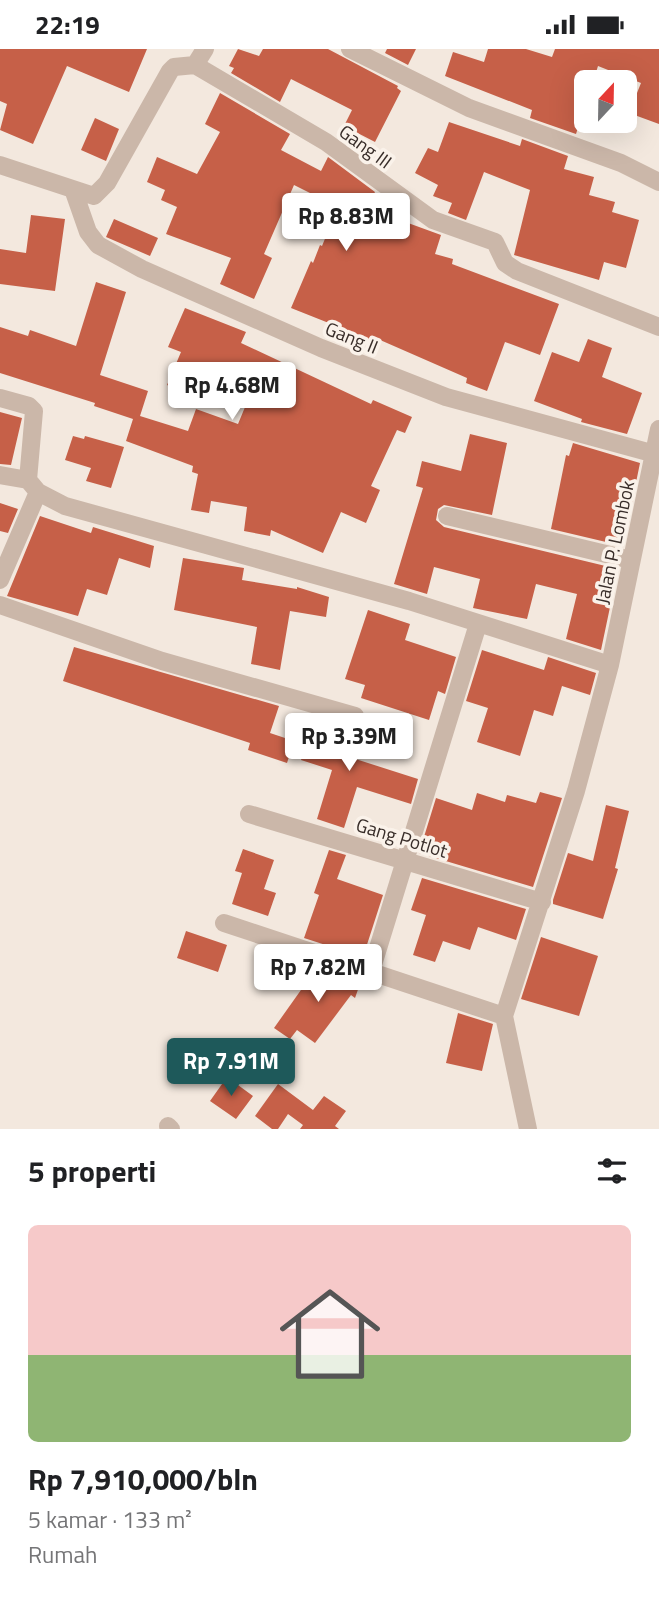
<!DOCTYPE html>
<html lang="id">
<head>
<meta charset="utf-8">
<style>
	body { margin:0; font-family:"Titillium Web",sans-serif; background:#f6f6f6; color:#202124; height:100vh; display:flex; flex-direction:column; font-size:26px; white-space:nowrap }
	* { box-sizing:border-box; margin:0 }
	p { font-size:23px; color:#757577 }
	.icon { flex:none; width:38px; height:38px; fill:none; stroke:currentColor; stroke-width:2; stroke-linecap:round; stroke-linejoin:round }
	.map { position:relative; height:1080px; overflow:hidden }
	.panel { display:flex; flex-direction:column; background:#fff; flex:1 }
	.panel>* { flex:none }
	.needle { width:46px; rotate:22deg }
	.fabs { position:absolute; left:574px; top:21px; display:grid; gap:14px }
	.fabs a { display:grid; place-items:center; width:63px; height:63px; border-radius:10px; background:#fff; box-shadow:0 7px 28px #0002; font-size:35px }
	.price { position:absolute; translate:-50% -60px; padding:0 16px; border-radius:7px; background:#fff; color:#222; font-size:23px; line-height:46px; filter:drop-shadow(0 2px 4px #0008) }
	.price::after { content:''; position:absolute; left:50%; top:42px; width:21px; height:16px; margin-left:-10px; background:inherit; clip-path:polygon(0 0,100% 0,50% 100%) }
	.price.current { background:#1e595a; color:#fff }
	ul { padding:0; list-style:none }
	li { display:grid; align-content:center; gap:14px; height:371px; padding:0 28px }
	li span { display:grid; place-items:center; height:217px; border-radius:10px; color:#555 }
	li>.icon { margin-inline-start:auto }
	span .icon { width:126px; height:126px; fill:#fffc; stroke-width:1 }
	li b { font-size:30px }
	h2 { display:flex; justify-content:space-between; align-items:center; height:84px; padding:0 28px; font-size:30px }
	.status { display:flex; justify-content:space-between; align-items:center; height:49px; padding:0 35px; background:#fff; direction:ltr }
	.status svg { height:19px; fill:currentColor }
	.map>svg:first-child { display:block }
</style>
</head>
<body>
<div class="status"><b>22:19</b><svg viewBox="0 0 49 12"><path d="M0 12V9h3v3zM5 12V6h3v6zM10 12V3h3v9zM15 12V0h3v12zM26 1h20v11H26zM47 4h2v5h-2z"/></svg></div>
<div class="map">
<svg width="659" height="1080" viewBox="0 0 659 1080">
	<rect width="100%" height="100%" fill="#f3e8de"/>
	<path fill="#c66048" d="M0 0H147L129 43 67 17 33 95 0 81 7 55 0 52Z
		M238 0 259 7 263 0H328L398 37 397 39 401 42 375 93 344 77 352 61 291 30 280 53 231 24 234 19 229 17Z
		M387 0H416L408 16 385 4Z
		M488 0H526L552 8 555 0H659V75L629 64 641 34 598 17 593 33H586V53L576 85 530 69 532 61 445 27 453 3 484 13Z
		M220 44 290 85 281 101 321 122 328 108 375 143 367 159 441 186 435 205 453 210 452 215 559 255 540 306 505 293 487 342 466 334 467 329 371 287 369 290 291 259 311 212 313 214 320 196 322 197 338 158 294 136 264 205 272 209 254 250 220 235 231 209 166 185 177 158 161 151 165 141 147 133 157 108 197 125 220 83 205 75Z
		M95 69 119 80 106 112 81 101Z
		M449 73 520 97 522 90 568 107 564 120 594 128 589 146 615 153 612 163 639 171 626 219 604 213 599 231 514 206 530 141 484 123 466 171 448 164 452 154 433 147 438 136 415 124 428 99 438 103Z
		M31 166 65 170 55 242 0 235V200L26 204Z
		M114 170 158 189 150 207 106 188Z
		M96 233 126 243 100 326 148 342 140 367 188 382 196 360 238 375 255 334 219 319 204 353 167 336 181 303 168 298 185 259 246 283 241 294 371 355 373 351 412 368 405 384 397 381 371 437 380 441 366 474 341 463 323 504 271 481 270 487 244 482 247 458 211 452 209 464 191 461 198 425 192 423 193 417 126 392 133 370 94 357 95 354 0 324V278L28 287 30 281 76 297Z
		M588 290 612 299 602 328 642 344 627 385 581 373 582 370 534 352 552 303 579 313Z
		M0 363 22 369 11 416 0 415Z
		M470 385 507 394 492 466 444 456 438 460 436 471 444 478 618 520 601 601 566 590 577 545 536 535 527 570 473 559 480 530 434 518 427 545 394 535 423 439 416 437 422 412 461 422Z
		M73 387 84 390 85 387 124 398 111 439 86 432 91 419 65 411Z
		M573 394 640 414 623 497 551 480 566 406 569 407Z
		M0 454 18 460 8 484 0 482Z
		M40 467 91 484 93 478 154 497 150 519 119 509 107 546 87 540 78 567 7 547Z
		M183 509 244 519 242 531 297 540V538L329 548 326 568 290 562 280 621 251 615 257 578 174 561Z
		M368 561 410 575 405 591 456 608 445 645 438 642 429 671 361 649 365 636 345 630Z
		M74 598 279 657 270 684 294 692 287 714 248 701 250 694 63 632Z
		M482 601 544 621 548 608 596 624 590 646 562 637 553 667 534 661 520 707 477 693 488 659 466 652Z
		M315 667 352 678 343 706 418 730 411 755 357 738 344 779 317 770 332 721 301 711Z
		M540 743 562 749 533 838 419 804 436 749 472 761 477 744 505 753 507 746 536 754Z
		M606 756 629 762 615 819 618 820 603 870 553 855V851L568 804 593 812Z
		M243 800 274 811 264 840 276 844 268 867 232 855 242 824 235 822Z
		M329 801 346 806 337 830 383 846 363 908 304 889 319 846 314 844Z
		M422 829 526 860 516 891 478 878 470 901 443 892 435 913 413 906 426 866 411 861Z
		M186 882 227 896 218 923 177 909Z
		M541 888 598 907 579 967 521 950Z
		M318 917 361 932 355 949 351 946 315 994 297 981 290 990 274 979Z
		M458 964 493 975 482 1022 446 1014Z
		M227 1028 253 1047 236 1070 210 1052Z
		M278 1035 313 1061 324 1047 346 1062 335 1077 339 1080H300L303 1076 288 1065 278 1080H272L255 1067Z"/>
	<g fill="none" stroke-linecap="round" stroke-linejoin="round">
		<path stroke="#cbb7a9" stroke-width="18" d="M350 0 469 59 621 114 659 133
			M195 16 326 93 433 171 495 193 505 214 517 222 659 278
			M0 116 94 147 107 134 170 22 174 18 195 16 205 0
			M74 143 88 183 98 196 142 220 321 299 446 348 659 406
			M0 349 29 357 34 362 28 431
			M0 426 28 431 38 443 65 457 409 552 610 616
			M447 467 631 511
			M0 531 38 443
			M0 556 162 612 355 667
			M249 765 542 853
			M224 874 504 967
			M371 922 478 575
			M168 1077 171 1080
			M528 1080 504 967 576 742 610 616 659 380"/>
	</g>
	<g text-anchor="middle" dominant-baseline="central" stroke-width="7" stroke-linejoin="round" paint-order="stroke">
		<g font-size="19" fill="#382d29" stroke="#faf2ea">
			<text transform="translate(366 97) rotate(36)">Gang III</text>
			<text transform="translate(352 288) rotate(22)">Gang II</text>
			<text transform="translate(614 493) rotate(-78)">Jalan P. Lombok</text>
			<text transform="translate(402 788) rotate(17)">Gang Potlot</text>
		</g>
	</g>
</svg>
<div class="fabs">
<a><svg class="needle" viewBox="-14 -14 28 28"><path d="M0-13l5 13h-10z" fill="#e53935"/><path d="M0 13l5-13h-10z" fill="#757577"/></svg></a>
</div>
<b class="price" style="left:346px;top:204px">Rp 8.83M</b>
<b class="price" style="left:232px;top:373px">Rp 4.68M</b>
<b class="price" style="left:349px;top:724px">Rp 3.39M</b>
<b class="price" style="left:318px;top:955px">Rp 7.82M</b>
<b class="price current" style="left:231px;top:1049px">Rp 7.91M</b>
</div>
<section class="panel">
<h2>5 properti<svg class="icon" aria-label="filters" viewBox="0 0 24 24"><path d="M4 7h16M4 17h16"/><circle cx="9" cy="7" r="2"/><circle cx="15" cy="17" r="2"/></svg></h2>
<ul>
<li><span style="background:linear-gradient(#f6c9c9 60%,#8fb573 0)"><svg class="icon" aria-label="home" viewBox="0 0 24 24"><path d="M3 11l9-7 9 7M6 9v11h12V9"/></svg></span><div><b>Rp 7,910,000/bln</b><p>5 kamar · 133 m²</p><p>Rumah</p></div></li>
</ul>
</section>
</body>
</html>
